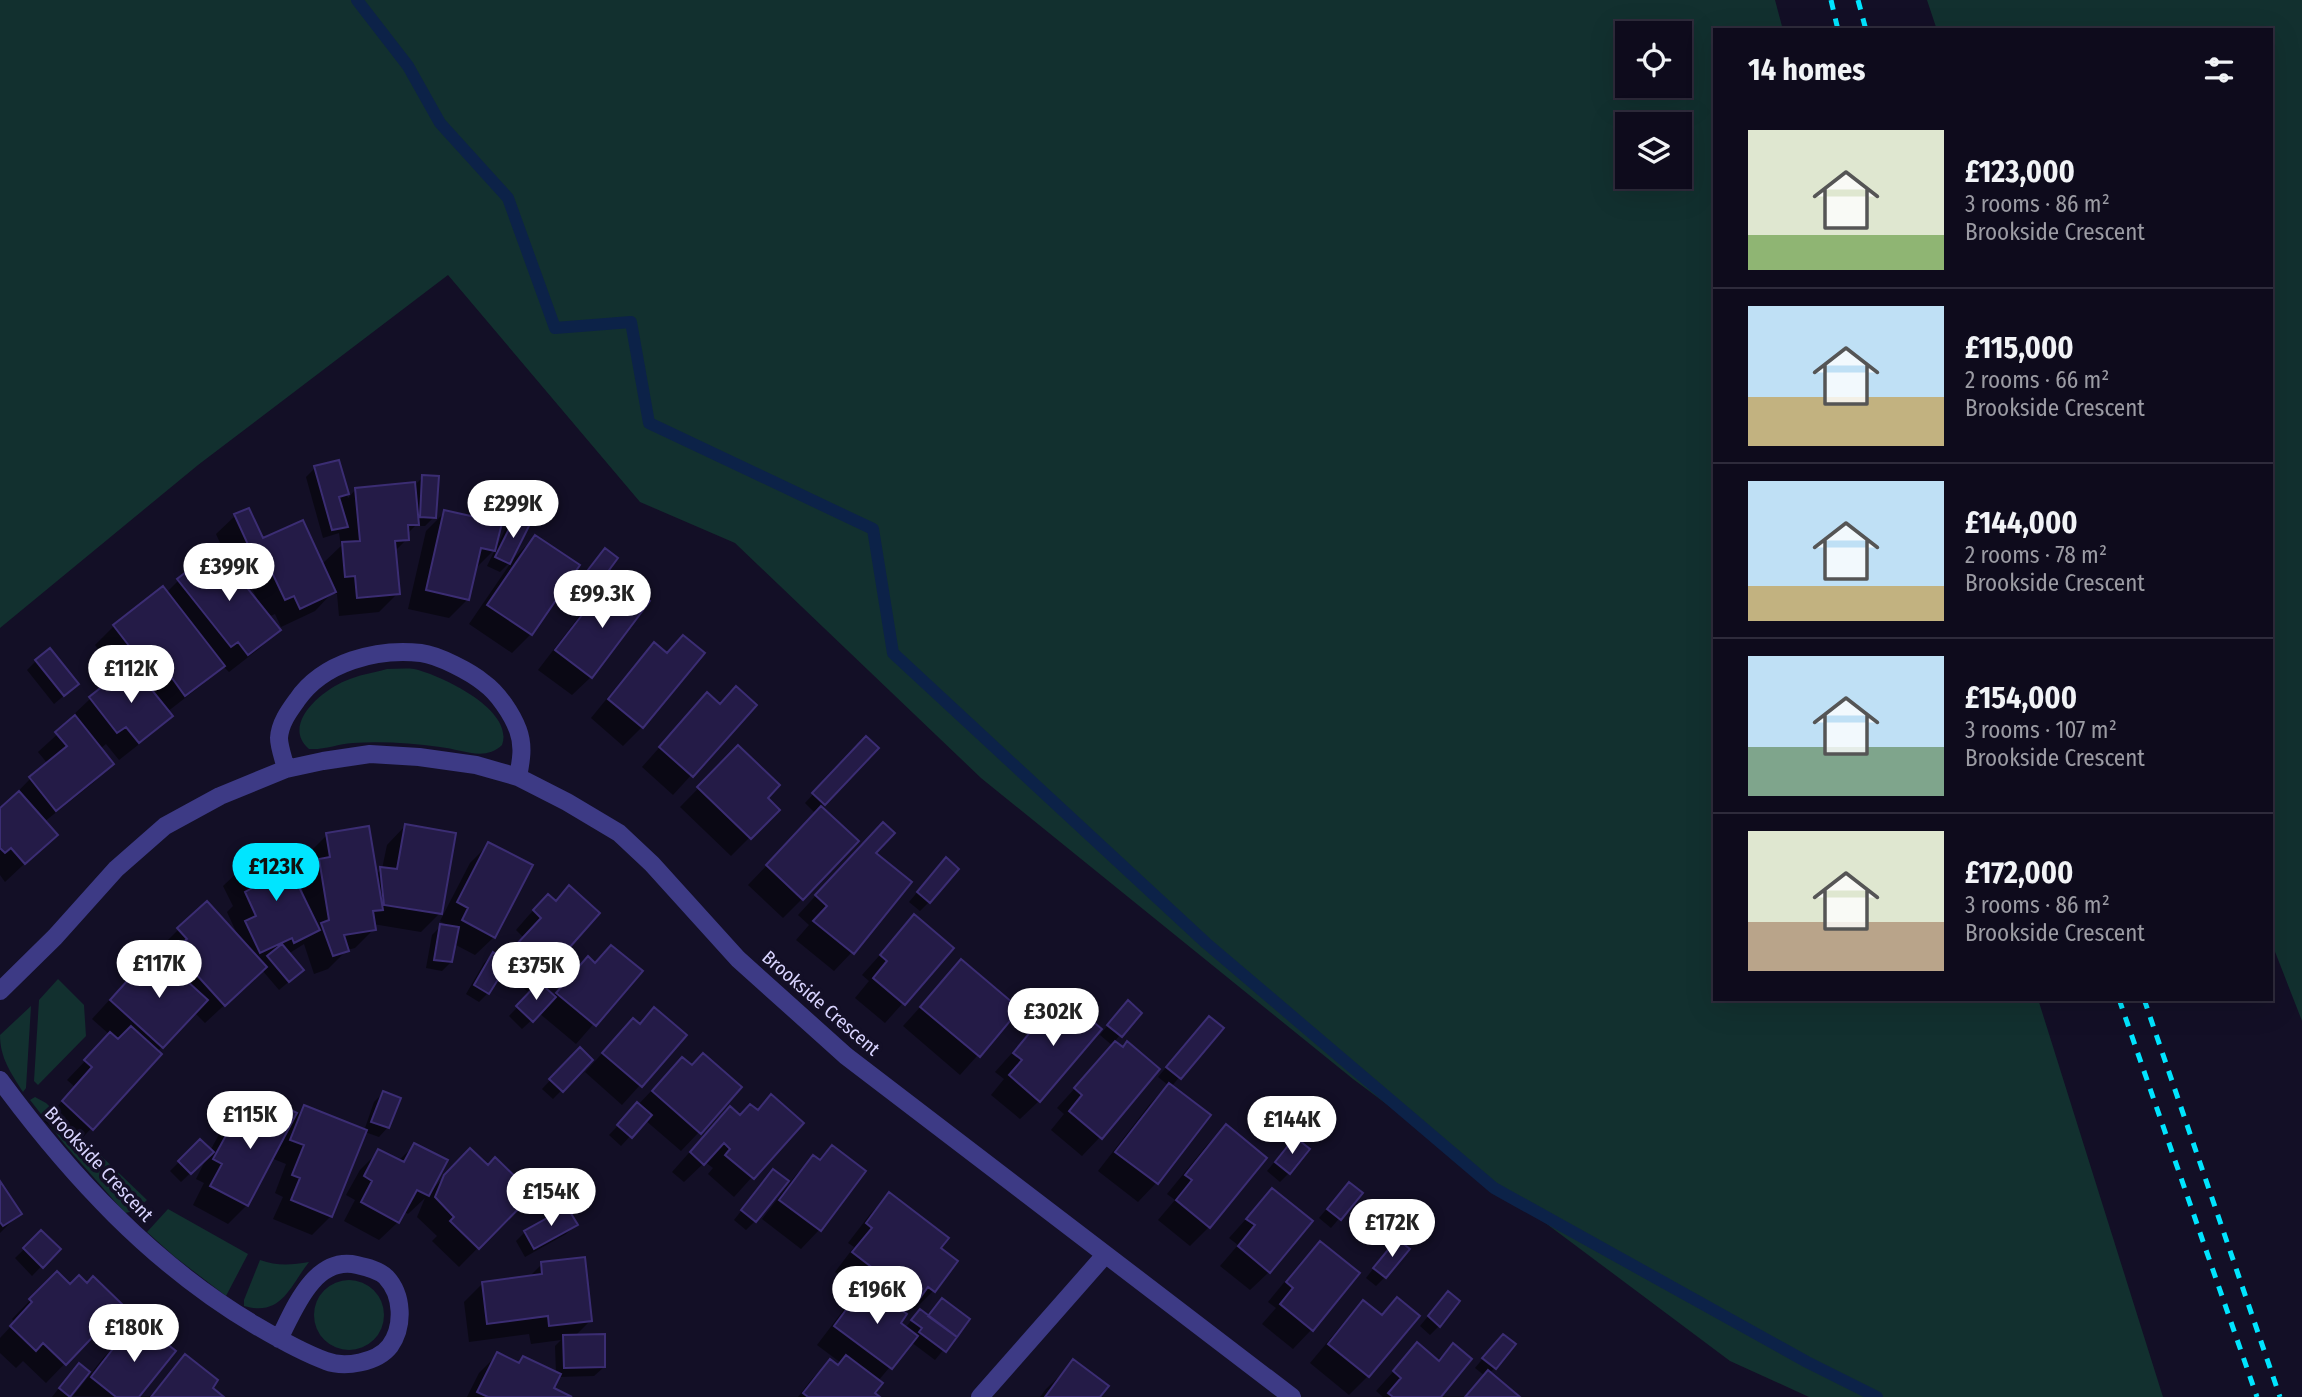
<!DOCTYPE html>
<html lang="en">
<head>
<meta charset="utf-8">
<style>
	body { margin:0; font-family:"Fira Sans Condensed",sans-serif; background:#1c1929; color:#f1f3f6; height:100vh; display:flex; flex-direction:column; font-size:26px; white-space:nowrap }
	* { box-sizing:border-box; margin:0 }
	p { font-size:23px; color:#9b9ba3 }
	.icon { flex:none; width:38px; height:38px; fill:none; stroke:currentColor; stroke-width:2; stroke-linecap:round; stroke-linejoin:round }
	.map { position:relative; flex:1; overflow:hidden }
	.side { position:absolute; left:1713px; top:28px; width:560px; height:973px; display:flex; flex-direction:column; background:#0e0b1c; border-radius:0px; box-shadow:0 7px 28px #0002,0 0 0 2px #2e2b3b }
	.side>* { flex:none }
	.fabs { position:absolute; left:1615px; top:21px; display:grid; gap:14px }
	.fabs a { display:grid; place-items:center; width:77px; height:77px; border-radius:0px; background:#0e0b1c; box-shadow:0 7px 28px #0002,0 0 0 2px #2e2b3b; font-size:35px }
	.price { position:absolute; translate:-50% -60px; padding:0 16px; border-radius:24px; background:#fff; color:#222; font-size:23px; line-height:46px; filter:drop-shadow(0 2px 4px #0008) }
	.price::after { content:''; position:absolute; left:50%; top:42px; width:21px; height:16px; margin-left:-10px; background:inherit; clip-path:polygon(0 0,100% 0,50% 100%) }
	.price.current { background:#00e5ff; color:#111 }
	ul { padding:0; list-style:none }
	li { display:flex; align-items:center; gap:21px; height:175px; padding:0 35px }
	li+li { border-top:2px solid #2e2b3b }
	li span { display:grid; place-items:center; flex:none; width:196px; height:140px; border-radius:0px; color:#555 }
	li>.icon { margin-inline-start:auto }
	span .icon { width:84px; height:84px; fill:#fffc; stroke-width:1 }
	li b { font-size:30px }
	h2 { display:flex; justify-content:space-between; align-items:center; height:84px; padding:0 35px; font-size:30px }
	.map>svg:first-child { display:block }
</style>
</head>
<body>
<div class="map">
<svg width="2302" height="1397" viewBox="0 0 2302 1397">
	<rect width="100%" height="100%" fill="#130f26"/>
	<path fill="#12302f" fill-rule="evenodd" d="M0 0H1775L1783 30H1715V999H2038L2163 1397H1809L1730 1361 1353 1079 981 778 735 543 640 502 448 275 198 465 0 628ZM1628 33H1680V86H1628ZM1628 124H1680V177H1628Z
		M1927 0H2302V1021L2272 944V30H1937Z
		M387 669C396 669 406 668 414 669 441 675 515 710 502 745 485 762 461 749 440 747 411 743 381 741 353 743 338 744 324 750 309 749 281 725 321 691 345 681 358 675 373 673 387 669Z
		M58 979 84 1005 86 1036 38 1085 34 1081 39 1000Z
		M31 1006 26 1088 23 1092C11 1073 0 1058 0 1035Z
		M35 1097 46 1103 147 1200 135 1211 125 1213 66 1146 30 1100Z
		M168 1209 248 1254 226 1296 175 1257 147 1232Z
		M260 1260C277 1266 291 1265 309 1262 290 1286 282 1317 244 1306V1300Z
		M314 1315a35 35 0 1 1 70 0a35 35 0 1 1-70 0Z"/>
	<path fill="#0007" d="M338 462 348 498 356 489 416 484 423 477 434 517 425 526H415L407 534V539L394 552 398 593 379 612 339 616 337 594H331L315 611 281 627 275 614 268 617 278 630 260 648 229 672 222 665 203 684 167 712 170 716 152 734 119 760 106 744 100 749 112 764 93 783 44 822 55 835 5 882 0 875V810L30 779 48 764 38 752 73 720 71 717 90 699 119 676 95 645 114 626 166 593 179 580 259 603 240 563 231 567 216 534 235 516 262 540 321 565 341 546 339 533 323 538 306 477 315 468Z
		M445 512 494 550 474 570 468 599 449 618 408 609 426 531Z
		M516 517 511 561 535 537 577 566 531 634 512 653 469 624 510 564 509 563 500 572 487 566 507 526Z
		M605 550 594 588 585 597 574 589Z
		M627 586 591 677 572 695 538 670 581 614 599 595 610 603Z
		M654 645 642 727 623 746 591 718 636 663Z
		M36 661 67 693 54 704 27 670Z
		M736 688 755 705 673 795 642 767 707 694 719 705Z
		M857 747 876 748 820 807 802 899 783 918 748 885 816 814 805 803Z
		M738 748 766 798 777 810 731 856 680 807Z
		M405 826 440 913 421 932 373 924 374 929 355 948 347 950 328 969 314 974 304 944 288 954 292 979 279 990 262 970 205 1023 194 1012 157 1052 160 1054 73 1148 44 1121 75 1087 67 1080 110 1035 92 1019 135 972 164 962 168 958 160 948 178 930 207 903 238 936 227 912 233 906 223 886 242 868 304 899 301 879 311 869 308 854 327 835 376 874 382 869 387 845Z
		M864 843 874 853 852 952 834 971 796 940 809 925 798 915Z
		M489 844 494 937 475 955 454 944 451 962 442 971 426 968 432 935 441 926 450 927 440 921 470 863Z
		M937 869 929 902 920 911 909 902Z
		M569 888 598 913 546 972 527 991 502 969 488 993 479 1002 466 994 484 963 493 954 503 960 523 937 516 930 529 915 548 896 555 902Z
		M914 917 952 948 885 1023 855 998 869 981 862 975Z
		M611 947 640 971 576 1044 539 1013 522 1029 509 1016 539 985 552 997 588 958 594 964Z
		M961 962 1018 1010 960 1075 903 1026Z
		M1061 998 1039 1101 1020 1119 991 1095 1004 1079 995 1072Z
		M654 1009 684 1036 622 1105 585 1072 633 1020 638 1025Z
		M1119 1012 1120 1035 1114 1042 1122 1049 1100 1137 1082 1156 1051 1130 1064 1114 1057 1108 1113 1046 1100 1035Z
		M1200 1027 1221 1028 1171 1087 1209 1116 1156 1183 1138 1202 1098 1171 1150 1104 1168 1085 1158 1077Z
		M580 1049 591 1060 553 1099 542 1089Z
		M682 1059 699 1132 681 1151 645 1120 621 1146 609 1135Z
		M383 1093 388 1127 379 1137 365 1132 331 1216 312 1235 273 1219 283 1197 275 1193 286 1164 271 1158 247 1205 228 1224 193 1205 204 1183 196 1179 207 1157 181 1182 170 1171 200 1141 210 1151 222 1129 241 1111 255 1118 271 1102 297 1115 305 1107 364 1131 374 1102Z
		M757 1111 801 1123 734 1197 708 1174 713 1168 705 1162 684 1182 672 1172 711 1128Z
		M1226 1127 1265 1158 1209 1227 1190 1246 1158 1220 1175 1200 1167 1194 1207 1145Z
		M415 1145 431 1191 470 1150 487 1167 531 1194 459 1267 432 1241 437 1236 417 1217 425 1198 408 1214 403 1211 398 1222 379 1240 344 1221 355 1200 346 1195 360 1170 379 1151 398 1161Z
		M832 1148 864 1172 819 1230 801 1249 762 1219 795 1176 813 1157 819 1161Z
		M1286 1148 1289 1173 1280 1182 1267 1171Z
		M773 1171 755 1221 746 1230 734 1220Z
		M0 1184 20 1213 0 1233Z
		M1272 1190 1269 1272 1250 1290 1220 1266 1238 1245 1229 1238Z
		M1340 1193 1360 1194 1331 1228 1319 1218Z
		M889 1195 939 1249 934 1290 915 1309 910 1306 903 1313 899 1323 905 1328 920 1311 927 1317 942 1300 968 1320 935 1360 911 1342 878 1381 873 1393 877 1397H798L811 1380 830 1361 837 1367 841 1363 817 1345 848 1304 861 1291 835 1272 854 1247 848 1243 871 1213Z
		M575 1225 566 1234 525 1257 516 1241 525 1232Z
		M41 1233 58 1249 32 1276 15 1258Z
		M1320 1243 1358 1274 1311 1330 1293 1349 1262 1324 1276 1308 1268 1302 1301 1262Z
		M1388 1250 1385 1277 1376 1286 1366 1278Z
		M542 1264 591 1320 574 1337 604 1367 594 1376 557 1377 552 1389 569 1397H467L479 1373 498 1354 517 1364 524 1358 556 1373 555 1346 561 1340 531 1344 529 1334 469 1342 464 1302 483 1283 529 1277Z
		M57 1273 70 1286 87 1285 121 1305 46 1383 23 1361 16 1368 0 1353V1338L15 1322 12 1319Z
		M1397 1300 1368 1376 1349 1395 1310 1363 1345 1321 1363 1302 1380 1316Z
		M1439 1303V1326L1430 1335 1420 1326Z
		M144 1328 137 1397 73 1396 104 1357 123 1338 129 1343Z
		M1417 1345 1437 1361 1453 1345 1438 1397H1383L1376 1391Z
		M1494 1345 1495 1368 1489 1373 1517 1397H1464L1485 1376 1475 1368Z
		M185 1357 210 1388 221 1397H149Z
		M1074 1362 1098 1397H1040L1046 1389Z
		M87 1372 68 1397H52L70 1374Z"/>
	<g fill="none" stroke-linecap="round" stroke-linejoin="round">
		<path stroke="#0c2248" stroke-width="12" d="M357 0 408 66 440 123 508 198 555 328 631 322 649 423 873 529 893 653 1206 943 1494 1188 1807 1362 1877 1397"/>
	</g>
	<path fill="#241b47" stroke="#3b2d73" stroke-width="2" d="M339 460 349 494 339 497 348 527 332 530 314 466Z
		M422 475 439 476 436 518 420 517Z
		M415 482 419 525H408L409 540 395 541 400 594 357 598 355 576 345 577 342 542 360 541 355 488Z
		M249 508 263 538 303 520 336 592 300 609 294 596 285 600 259 545 250 549 234 514Z
		M444 510 502 523 495 551 481 548 469 600 426 590Z
		M516 515 531 522 510 564 495 557Z
		M535 535 580 565 532 635 487 605Z
		M605 548 618 558 595 589 581 579Z
		M216 549 281 630 248 655 238 642 231 647 177 579Z
		M627 583 650 601 592 678 555 650 599 593 613 603Z
		M163 586 225 666 185 696 172 678 160 686 113 625Z
		M683 635 705 653 643 728 608 699 654 642 667 653Z
		M50 648 79 684 64 696 35 660Z
		M131 664 173 716 139 743 126 727 117 733 89 697Z
		M736 686 757 705 693 777 659 747 707 692 720 704Z
		M75 715 114 764 56 811 29 777 67 746 55 732Z
		M866 736 879 748 825 805 812 793Z
		M738 745 780 785 768 798 780 810 751 839 697 787Z
		M19 791 58 835 25 864 11 848 5 853 0 848V808Z
		M821 806 859 841 803 900 766 865Z
		M883 822 895 833 876 853 912 882 854 954 813 921 827 906 815 895Z
		M405 824 456 833 442 914 384 905 380 867 397 869Z
		M369 826 383 910 373 911 376 930 344 935 349 951 333 956 321 923 329 920 319 859 330 857 326 833Z
		M488 842 533 865 495 938 462 920 468 908 457 902Z
		M280 848 320 930 294 943 292 938 260 953 245 921 256 916 245 892 252 888 241 866Z
		M946 857 959 869 930 903 917 892Z
		M569 885 600 913 547 973 515 946 541 918 533 910 548 894 556 901Z
		M207 901 267 967 225 1006 174 950 187 939 177 928Z
		M914 914 954 948 905 1005 873 978 887 961 880 955Z
		M440 924 459 927 452 962 434 960Z
		M282 944 304 970 289 982 267 956Z
		M611 945 643 971 596 1026 556 993 588 956 595 963Z
		M154 951 208 1000 163 1048 110 1000Z
		M493 952 509 962 489 994 474 985Z
		M961 959 1020 1009 980 1057 920 1007Z
		M539 982 556 997 533 1022 516 1006Z
		M1061 995 1102 1029 1040 1102 1009 1075 1022 1060 1013 1053Z
		M1128 1000 1142 1013 1122 1037 1107 1025Z
		M654 1007 687 1035 642 1087 602 1053 633 1018 640 1024Z
		M1209 1016 1224 1028 1181 1079 1166 1067Z
		M131 1026 162 1054 93 1130 62 1101 92 1067 84 1060 110 1032 118 1039Z
		M1115 1041 1123 1047 1127 1041 1160 1069 1102 1139 1069 1111 1082 1095 1074 1088Z
		M580 1047 593 1060 563 1092 549 1079Z
		M703 1053 742 1087 701 1134 652 1091 682 1057 692 1065Z
		M1169 1083 1211 1115 1158 1184 1115 1152Z
		M383 1091 401 1098 389 1128 371 1122Z
		M771 1094 804 1123 754 1179 725 1155 730 1149 724 1143 704 1165 690 1152 730 1106 740 1115 750 1104 758 1110Z
		M271 1100 297 1113 248 1206 210 1186 222 1164 213 1159 241 1108 261 1119Z
		M637 1102 652 1115 632 1138 617 1125Z
		M304 1105 367 1130 332 1217 291 1200 300 1178 292 1175 304 1145 290 1140Z
		M1226 1124 1267 1158 1210 1228 1176 1200 1192 1180 1185 1175Z
		M1295 1137 1310 1149 1290 1174 1275 1162Z
		M200 1139 214 1152 191 1174 178 1161Z
		M414 1143 448 1160 429 1196 417 1190 399 1223 361 1202 372 1181 364 1176 378 1149 404 1162Z
		M832 1145 866 1171 821 1231 779 1200 813 1155 820 1160Z
		M470 1148 488 1165 495 1157 533 1194 479 1249 450 1221 454 1217 435 1197 444 1175Z
		M773 1169 789 1181 756 1222 741 1210Z
		M0 1181 22 1214 3 1226 0 1222Z
		M1349 1182 1363 1193 1341 1220 1327 1209Z
		M1272 1188 1313 1221 1270 1273 1238 1246 1255 1225 1246 1219Z
		M889 1192 949 1238 941 1248 958 1261 935 1292 928 1287 917 1302 852 1252 872 1228 866 1223Z
		M567 1207 578 1225 534 1249 524 1231Z
		M41 1230 61 1249 43 1268 23 1248Z
		M1397 1239 1410 1249 1386 1278 1373 1268Z
		M1320 1241 1360 1273 1313 1331 1280 1304 1293 1288 1286 1282Z
		M585 1257 592 1321 549 1326 548 1316 487 1324 482 1282 542 1274 541 1262Z
		M57 1271 70 1284 79 1275 87 1283 93 1276 123 1305 66 1365 43 1343 36 1351 10 1326 32 1302 29 1299Z
		M866 1283 907 1314 901 1323 918 1336 892 1369 834 1326Z
		M1448 1291 1460 1301 1440 1327 1428 1316Z
		M1397 1297 1420 1316 1369 1377 1328 1344 1363 1300 1382 1315Z
		M942 1298 970 1319 957 1337 928 1316Z
		M920 1309 957 1337 946 1352 919 1332 922 1328 911 1320Z
		M143 1325 176 1351 139 1397H116L91 1377 123 1336 131 1342Z
		M605 1334V1367L564 1368 563 1335Z
		M1503 1334 1516 1344 1496 1369 1482 1358Z
		M1417 1342 1439 1361 1453 1343 1472 1359 1441 1397H1393L1388 1393 1401 1378 1393 1371Z
		M497 1352 519 1363 523 1356 561 1374 554 1388 572 1397H488L477 1392Z
		M185 1354 218 1380 213 1388 224 1397H151Z
		M846 1355 883 1383 875 1393 880 1397H808L803 1393 830 1359 838 1365Z
		M1073 1359 1109 1386 1100 1397H1045Z
		M79 1363 90 1372 70 1397 59 1388Z
		M1488 1370 1520 1397H1465Z"/>
	<g fill="none" stroke-linecap="round" stroke-linejoin="round">
		<path stroke="#3d3a85" stroke-width="18" d="M286 769C284 760 279 747 279 738 280 723 289 711 297 700 323 662 377 648 421 653 438 655 471 672 484 683 498 693 512 714 518 730 524 746 521 761 518 777
			M0 991 55 937 116 869 165 826 220 796 286 769 323 761 370 754 419 757 476 765 518 777 567 802 619 833 652 864 738 959 846 1056 1292 1397
			M0 1080C70 1175 152 1264 255 1325 277 1338 301 1352 326 1361 344 1368 377 1363 390 1346 404 1326 403 1295 386 1277 379 1270 366 1267 357 1265 314 1255 294 1310 279 1339
			M980 1397 1105 1255"/>
		<path stroke="#00e5ff" stroke-width="5" stroke-dasharray="10 9" stroke-linecap="butt" d="M1831 0 1838 30
			M1858 0 1866 30
			M2119 999 2257 1397
			M2144 999 2280 1397"/>
	</g>
	<g text-anchor="middle" dominant-baseline="central" stroke-width="7" stroke-linejoin="round" paint-order="stroke">
		<g font-size="19" fill="#d9d4ff" stroke="#130f26">
			<text transform="translate(821 1003) rotate(41)">Brookside Crescent</text>
			<text transform="translate(99 1164) rotate(47)">Brookside Crescent</text>
		</g>
	</g>
</svg>
<div class="fabs">
<a><svg class="icon" aria-label="locate" viewBox="0 0 24 24"><circle cx="12" cy="12" r="6"/><path d="M12 2v4M12 18v4M2 12h4M18 12h4"/></svg></a>
<a><svg class="icon" aria-label="layers" viewBox="0 0 24 24"><path d="M12 4l9 5-9 5-9-5zM3 14l9 5 9-5"/></svg></a>
</div>
<b class="price" style="left:513px;top:540px">£299K</b>
<b class="price" style="left:229px;top:603px">£399K</b>
<b class="price" style="left:602px;top:630px">£99.3K</b>
<b class="price" style="left:131px;top:705px">£112K</b>
<b class="price current" style="left:276px;top:903px">£123K</b>
<b class="price" style="left:159px;top:1000px">£117K</b>
<b class="price" style="left:536px;top:1002px">£375K</b>
<b class="price" style="left:1053px;top:1048px">£302K</b>
<b class="price" style="left:250px;top:1151px">£115K</b>
<b class="price" style="left:1292px;top:1156px">£144K</b>
<b class="price" style="left:551px;top:1228px">£154K</b>
<b class="price" style="left:1392px;top:1259px">£172K</b>
<b class="price" style="left:877px;top:1326px">£196K</b>
<b class="price" style="left:134px;top:1364px">£180K</b>
<section class="side">
<h2>14 homes<svg class="icon" aria-label="filters" viewBox="0 0 24 24"><path d="M4 7h16M4 17h16"/><circle cx="9" cy="7" r="2"/><circle cx="15" cy="17" r="2"/></svg></h2>
<ul>
<li><span style="background:linear-gradient(#dfe7d0 75%,#8fb573 0)"><svg class="icon" aria-label="home" viewBox="0 0 24 24"><path d="M3 11l9-7 9 7M6 9v11h12V9"/></svg></span><div><b>£123,000</b><p>3 rooms · 86 m²</p><p>Brookside Crescent</p></div></li>
<li><span style="background:linear-gradient(#bfe0f5 65%,#c2b280 0)"><svg class="icon" aria-label="home" viewBox="0 0 24 24"><path d="M3 11l9-7 9 7M6 9v11h12V9"/></svg></span><div><b>£115,000</b><p>2 rooms · 66 m²</p><p>Brookside Crescent</p></div></li>
<li><span style="background:linear-gradient(#bfe0f5 75%,#c2b280 0)"><svg class="icon" aria-label="home" viewBox="0 0 24 24"><path d="M3 11l9-7 9 7M6 9v11h12V9"/></svg></span><div><b>£144,000</b><p>2 rooms · 78 m²</p><p>Brookside Crescent</p></div></li>
<li><span style="background:linear-gradient(#bfe0f5 65%,#7fa58c 0)"><svg class="icon" aria-label="home" viewBox="0 0 24 24"><path d="M3 11l9-7 9 7M6 9v11h12V9"/></svg></span><div><b>£154,000</b><p>3 rooms · 107 m²</p><p>Brookside Crescent</p></div></li>
<li><span style="background:linear-gradient(#dfe7d0 65%,#b9a48a 0)"><svg class="icon" aria-label="home" viewBox="0 0 24 24"><path d="M3 11l9-7 9 7M6 9v11h12V9"/></svg></span><div><b>£172,000</b><p>3 rooms · 86 m²</p><p>Brookside Crescent</p></div></li>
</ul>
</section>
</div>
</body>
</html>
